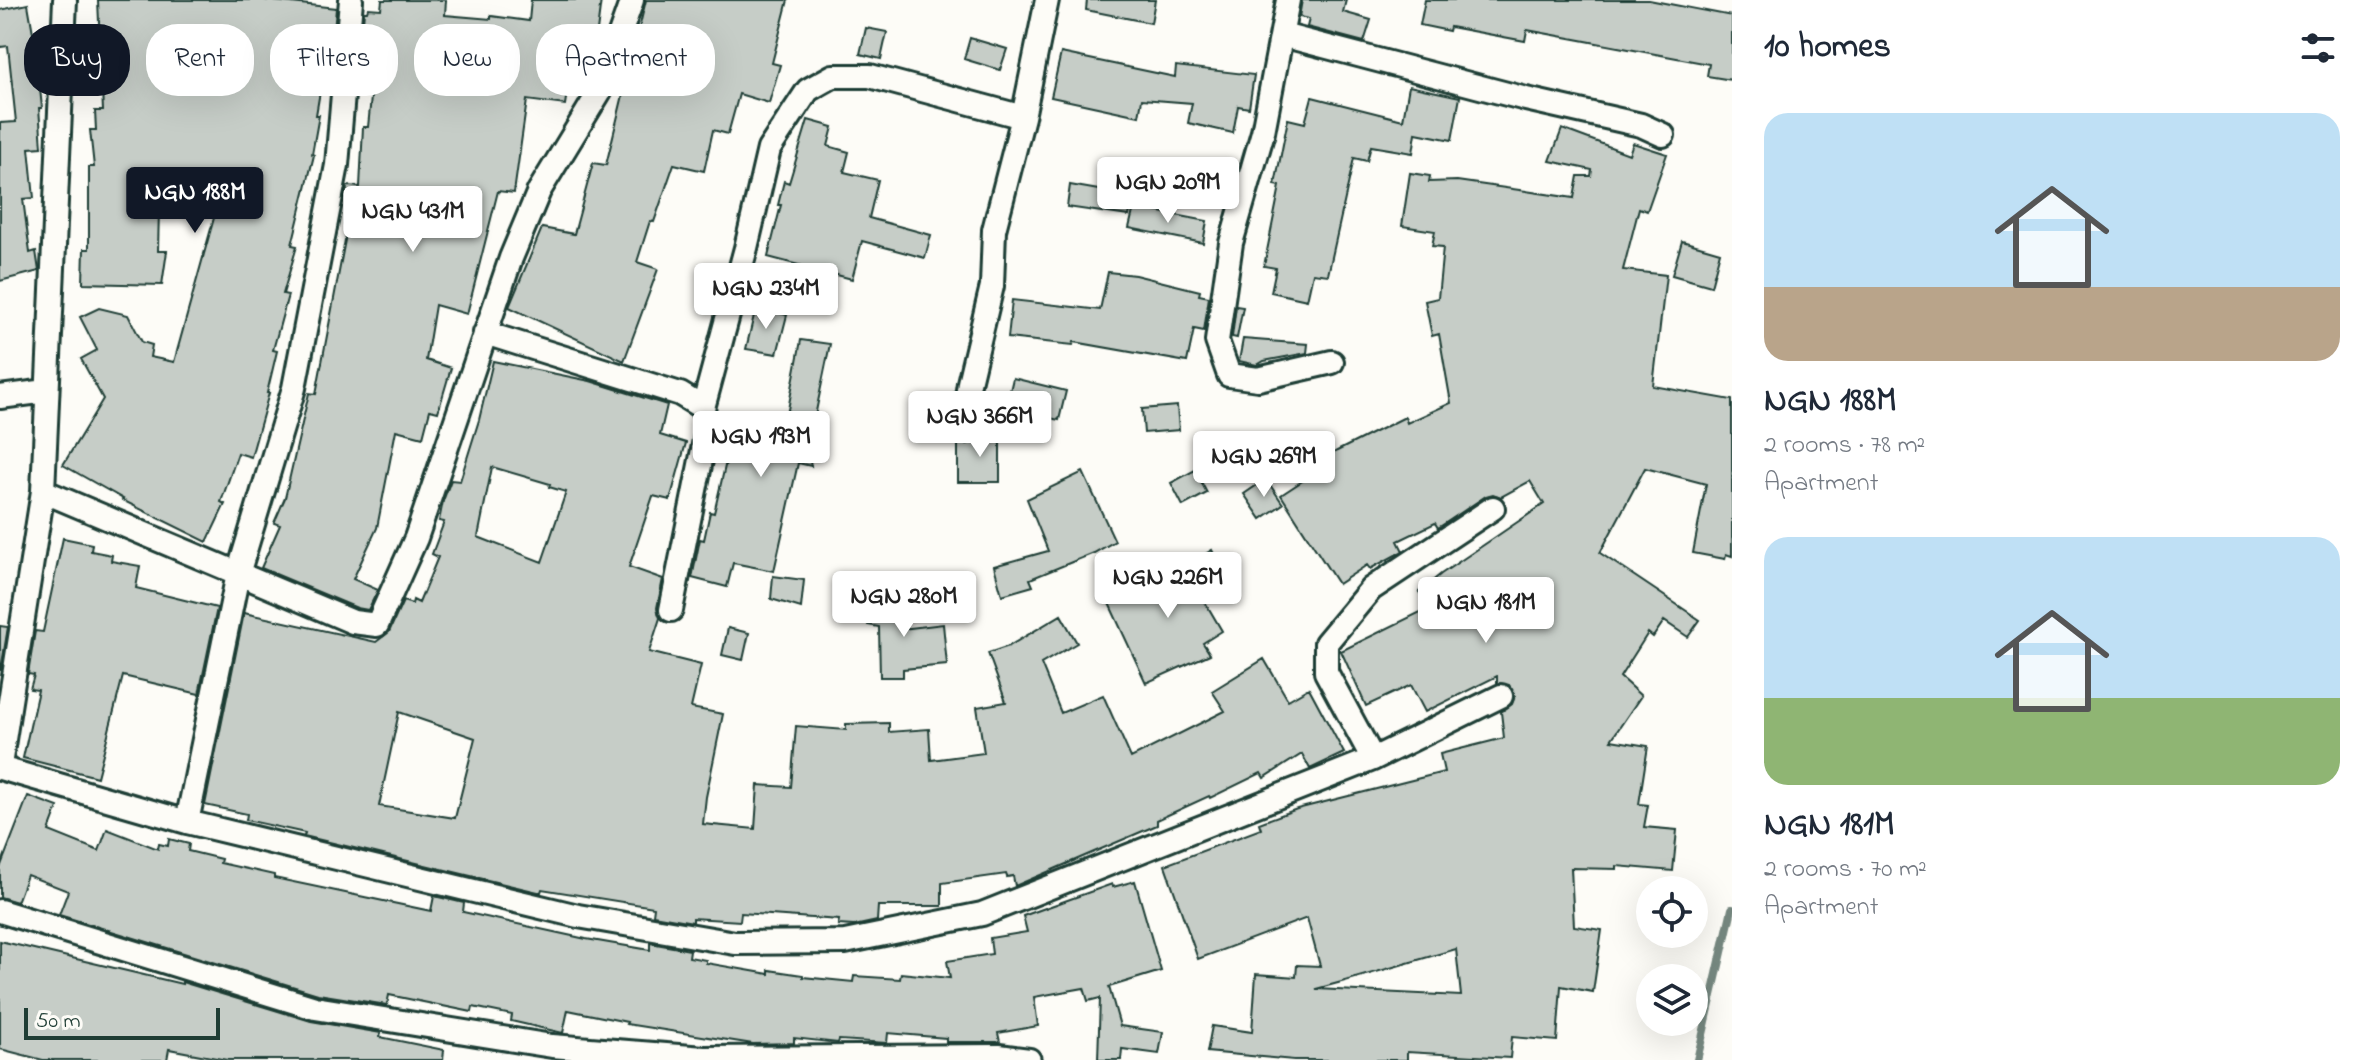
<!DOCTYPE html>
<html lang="en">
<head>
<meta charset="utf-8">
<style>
	body { margin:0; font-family:"Indie Flower",sans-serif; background:#f2f2f3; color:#1f2937; height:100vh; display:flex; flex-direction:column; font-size:30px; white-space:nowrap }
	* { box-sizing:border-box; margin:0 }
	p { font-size:26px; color:#747a83 }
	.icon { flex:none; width:44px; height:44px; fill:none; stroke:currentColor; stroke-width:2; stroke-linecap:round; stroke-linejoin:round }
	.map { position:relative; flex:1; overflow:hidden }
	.panel { display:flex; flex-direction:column; background:#fff; width:640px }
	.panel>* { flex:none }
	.banner { position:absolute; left:24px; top:24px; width:760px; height:72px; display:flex; gap:16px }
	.tools { position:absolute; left:1636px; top:876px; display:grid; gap:16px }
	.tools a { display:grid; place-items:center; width:72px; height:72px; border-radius:50%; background:#fff; box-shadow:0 8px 32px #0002; font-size:40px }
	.scale { position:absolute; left:24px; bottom:20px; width:196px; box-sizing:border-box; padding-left:8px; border:4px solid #1f3d34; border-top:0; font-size:22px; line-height:28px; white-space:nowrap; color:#1f3d34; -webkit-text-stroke:6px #fdfcf7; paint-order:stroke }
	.price { position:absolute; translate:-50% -68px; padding:0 18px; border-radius:8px; background:#fff; color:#222; font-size:26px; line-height:52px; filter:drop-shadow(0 2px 4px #0008) }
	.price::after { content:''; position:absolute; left:50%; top:48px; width:24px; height:18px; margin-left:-12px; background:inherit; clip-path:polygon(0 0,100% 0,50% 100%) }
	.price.selected { background:#111827; color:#fff }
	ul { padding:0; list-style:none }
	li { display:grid; align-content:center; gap:16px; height:424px; padding:0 32px }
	li span { display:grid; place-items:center; height:248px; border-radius:24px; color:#555 }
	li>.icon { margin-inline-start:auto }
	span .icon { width:144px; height:144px; fill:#fffc; stroke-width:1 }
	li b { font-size:34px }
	h2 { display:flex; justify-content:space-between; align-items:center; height:96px; padding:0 32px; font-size:34px }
	.pill { padding:0 28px; border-radius:32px; background:#fff; box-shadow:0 8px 32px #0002; font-size:28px; line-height:72px }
	.pill.selected { background:#111827; color:#fff }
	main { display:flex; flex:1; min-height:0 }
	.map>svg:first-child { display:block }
</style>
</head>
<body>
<main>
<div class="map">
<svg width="1732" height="1060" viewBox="0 0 1732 1060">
	<rect width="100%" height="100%" fill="#fdfcf7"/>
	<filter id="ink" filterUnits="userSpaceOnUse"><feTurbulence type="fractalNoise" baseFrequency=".0125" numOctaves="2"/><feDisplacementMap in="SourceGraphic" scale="16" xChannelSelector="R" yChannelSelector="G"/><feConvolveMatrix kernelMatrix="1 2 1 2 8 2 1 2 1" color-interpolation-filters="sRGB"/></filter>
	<g filter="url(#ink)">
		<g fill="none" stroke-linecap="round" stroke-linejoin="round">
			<path stroke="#75877f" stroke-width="8" d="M1697 1060 1732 909"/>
		</g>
		<path fill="#c6cdc7" stroke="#1f3d34" stroke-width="2" fill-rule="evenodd" d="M98 0H264L336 8 333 44H328L316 115H319L312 154 314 155 292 245 297 246 283 294 288 295 273 350 277 351 267 393H269L251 457 238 453 221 502 225 504 207 542 122 500 123 499 63 465 103 399 81 359 97 350 80 317 99 308 128 315 142 342 152 345 150 357 174 362 217 207 176 197 174 208 159 209 158 251H167L162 285 83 283 84 249H89V167H94L90 130H96L95 111H103Z
			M382 0H446L445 15 491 19V16L529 21 531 0H601L592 70 574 68 572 86 568 85 565 105 527 100 514 193 498 191 467 314 435 305 426 360 451 368 438 412 430 410 423 437 396 430 377 528 353 579 378 590 368 610 357 608 261 568 280 525 274 523 285 498 309 393 316 394 348 224H344L347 186 360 187 363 127H368L376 48 361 47 364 11H367L368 8 381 9Z
			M646 0H788L772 63 780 65 769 103 739 94 728 134 713 130 704 171 674 164 654 222 650 221 637 262 658 269 624 361 509 307 542 228 574 234 593 163 606 165Z
			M1087 0H1155L1151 23 1086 10Z
			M1302 0H1346L1343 12 1371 20 1364 42 1307 27 1309 19 1299 17Z
			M1425 0H1649L1732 16V80L1707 76 1709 64 1527 30 1525 41 1450 27 1449 31 1420 25Z
			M28 4 36 50 42 108H39L42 147 29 148 34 198 23 199 30 253 36 251 39 271 0 281V123L16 122 8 46 0 47V10Z
			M866 28 887 32 881 59 860 54Z
			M970 38 1007 49 1000 70 964 59Z
			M1061 53 1175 77 1176 66 1254 75 1249 108 1238 106 1233 133 1188 123 1192 103 1142 99 1139 116 1051 97Z
			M1409 86 1460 97 1452 140 1416 133 1413 153 1371 146 1367 161 1354 158 1328 275 1313 273 1307 300 1271 292 1276 268 1264 266 1280 186 1275 185 1288 119 1305 123 1312 97 1403 120Z
			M808 120 833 127 828 146 849 152 844 172 878 180 869 218 931 235 925 258 862 241 852 279 768 257 781 205H778L784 181 789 183Z
			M1562 129 1629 154 1633 143 1667 154 1647 211 1639 208 1623 270 1666 275 1653 386 1732 400V556L1726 554 1725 559 1693 553 1706 484 1645 468 1600 553 1700 620 1688 637 1664 621 1653 637 1648 633 1620 677 1641 696 1611 740 1648 746 1639 804 1648 805 1644 827 1677 830 1673 871 1617 866V869L1571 868 1574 926 1602 930 1593 992 1561 986 1557 1041 1512 1037 1510 1058 1407 1052V1060H1294L1207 1052 1212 1026 1252 1032 1256 974 1296 977 1297 965 1320 966 1307 918 1198 959 1165 865 1261 829 1259 823 1297 809 1444 772 1440 754 1504 738 1501 712 1512 704 1515 696 1509 685 1497 683V676L1425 712 1411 685 1366 706 1341 651 1431 607 1419 592 1441 574 1544 504 1530 481 1501 497 1493 494 1486 496 1438 528 1435 523 1398 541 1403 551 1370 569 1367 565 1338 584 1281 495 1316 472 1312 465 1337 451 1405 417 1407 423 1451 403 1439 334 1432 336 1425 301 1438 298 1443 247 1432 246 1435 231 1402 226 1410 173 1430 176 1429 182 1457 181 1574 198 1578 176H1591L1592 170 1550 161ZM1456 949 1461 996 1316 989 1338 983Z
			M1070 185 1133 196 1129 216 1067 207Z
			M1134 207 1207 221 1203 243 1129 228Z
			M1682 241 1720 252 1711 286 1672 275Z
			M1108 272 1135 275 1200 291 1199 295 1209 297 1204 331 1194 329 1187 362 1074 342 1073 345 1008 338 1012 300 1100 310Z
			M1236 306 1243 307 1237 338 1232 337Z
			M756 307 787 315 777 354 746 349Z
			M1243 339 1308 344 1307 353 1264 361 1257 365 1239 361Z
			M801 340 830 344 808 450 811 466 798 463 774 571 733 563 727 587 692 578 700 539 704 540 710 512 714 513 729 449 721 448 728 419 784 431Z
			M493 361 590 381 667 405 660 435 686 443 670 500 653 496 629 567 663 579 657 608 660 618 649 652 701 665 691 708 723 714 706 797 703 824 755 829 758 785 791 787 796 726 846 730V724L889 723V732L929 729 931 760 984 753 977 707 1006 702 988 653 1009 646 1061 615 1077 643 1041 664 1061 713 1103 695 1131 758 1225 711 1212 691 1264 659 1288 700 1309 688 1344 753 1310 769 1302 754 1264 778 1261 773 1210 798 1209 796 1157 820V825L1015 886 1013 876 1007 877 1006 874 942 883V906H878L877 921 854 926 838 925 839 920 741 913 740 921 693 918V922L653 915 654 907 542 889 541 892H538L304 836 305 833 246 820 247 814 205 805 244 613 376 642 389 632 403 601 412 604 413 600 419 603 438 557 432 554 444 522 439 521 443 501 451 480 460 481 479 420ZM492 467 550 484 549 487 566 492 542 562 478 537ZM399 712 475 738 455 818 379 806Z
			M1013 378 1066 391 1059 420 1006 408Z
			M1177 406 1179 430 1144 433 1142 409Z
			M976 433H1000V482H958V444H968Z
			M1195 470 1207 493 1183 506 1171 483Z
			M1083 472 1115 541 1094 553 1030 579 1033 586 1002 595 994 566 1048 551 1027 499Z
			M1266 479 1283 504 1261 519 1244 494Z
			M63 538 92 544 91 551 112 555 111 561 140 566 136 588 217 608 199 694 123 676 97 777 23 758 38 690 30 689 34 675 28 674 35 631 43 632Z
			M1212 550 1221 569 1194 583 1222 631 1203 643 1210 654 1146 683 1107 599 1145 581 1149 589Z
			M773 576 804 580 801 608 771 599Z
			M868 596H905L901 629 943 624 947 665 903 669V677H880L879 627 868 625Z
			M0 626 8 627 1 670H0Z
			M728 628 749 633 743 660 722 655Z
			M28 796 58 807 49 831 99 851 107 829 158 849 159 844 168 846 169 839 189 844 188 851 221 859 220 863 274 875V878L431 911 434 896 464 903 463 912 586 939 650 950V943L690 950 689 957 706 960V963L769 974V970L803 975V977L853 982 854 976 900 979 901 973 950 978 947 961 992 954 990 938 1027 932 1023 916 1112 884 1113 887 1135 881 1161 971 1109 987 1120 1026 1163 1032 1159 1054 1122 1049 1121 1060H1098L1100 998 1088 1001 1084 988 1034 997 1038 1026 998 1033 1000 1042H946V1038L888 1033 887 1043 839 1040 838 1043 794 1038V1043L753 1044 626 1024 627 1022 568 1010 563 1033 511 1021 512 1015 473 1007 472 1012 389 995 387 1005 318 994 59 915 68 891 27 875 17 902 0 897V868Z
			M0 941 182 984V982L311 1021 381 1033 380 1037 444 1050 443 1060H227L169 1049 167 1060H43L0 1049Z"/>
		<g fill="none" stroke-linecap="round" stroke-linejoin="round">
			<defs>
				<path id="minor" d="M1288 0 1263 132 1231 243 1217 341 1229 375 1258 379 1332 362
					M1282 35 1526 99 1641 125 1663 135
					M485 333 680 394 703 408 707 430 671 610
					M0 397 47 391
					M703 408 746 248 769 149 808 90 833 76H870L1023 117
					M962 431 969 383 992 286 994 230 1023 117 1047 0
					M43 491 353 622 377 625 416 538 511 258 539 191 600 91 632 0
					M1373 759 1326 672V643L1371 589 1493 508
					M0 765 43 491 65 0
					M0 768 187 822 578 916 735 943 845 942 982 914 1373 759 1501 696
					M187 822 238 574 294 388 337 165 351 0
					M0 911 315 1008 552 1046 704 1058 999 1056 1029 1060"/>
			</defs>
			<use href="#minor" stroke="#1f3d34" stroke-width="28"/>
			<use href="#minor" stroke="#fdfcf7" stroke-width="22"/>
		</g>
	</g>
</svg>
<div class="tools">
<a><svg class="icon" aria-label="locate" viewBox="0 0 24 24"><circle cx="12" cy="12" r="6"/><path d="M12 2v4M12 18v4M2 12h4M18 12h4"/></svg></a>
<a><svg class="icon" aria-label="layers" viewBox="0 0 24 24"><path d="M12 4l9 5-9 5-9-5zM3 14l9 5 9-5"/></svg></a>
</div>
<div class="scale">50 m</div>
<b class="price" style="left:1168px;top:225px">NGN 209M</b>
<b class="price selected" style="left:195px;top:235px">NGN 188M</b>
<b class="price" style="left:413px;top:254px">NGN 431M</b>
<b class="price" style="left:766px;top:331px">NGN 234M</b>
<b class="price" style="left:980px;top:459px">NGN 366M</b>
<b class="price" style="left:761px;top:479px">NGN 193M</b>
<b class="price" style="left:1264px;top:499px">NGN 269M</b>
<b class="price" style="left:1168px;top:620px">NGN 226M</b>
<b class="price" style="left:904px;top:639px">NGN 280M</b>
<b class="price" style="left:1486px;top:645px">NGN 181M</b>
<div class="banner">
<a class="pill selected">Buy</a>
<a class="pill">Rent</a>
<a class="pill">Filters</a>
<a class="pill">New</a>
<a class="pill">Apartment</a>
</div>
</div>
<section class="panel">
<h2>10 homes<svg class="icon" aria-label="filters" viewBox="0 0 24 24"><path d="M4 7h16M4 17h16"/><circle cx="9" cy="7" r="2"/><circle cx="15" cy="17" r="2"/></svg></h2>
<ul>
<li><span style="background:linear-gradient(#bfe0f5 70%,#b9a48a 0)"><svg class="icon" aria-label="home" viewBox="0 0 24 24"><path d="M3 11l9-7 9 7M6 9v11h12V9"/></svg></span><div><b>NGN 188M</b><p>2 rooms · 78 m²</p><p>Apartment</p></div></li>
<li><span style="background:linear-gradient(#bfe0f5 65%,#8fb573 0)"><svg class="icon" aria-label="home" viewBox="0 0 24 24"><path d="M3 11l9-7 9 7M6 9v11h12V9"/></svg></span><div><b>NGN 181M</b><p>2 rooms · 70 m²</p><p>Apartment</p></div></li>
</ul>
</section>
</main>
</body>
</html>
